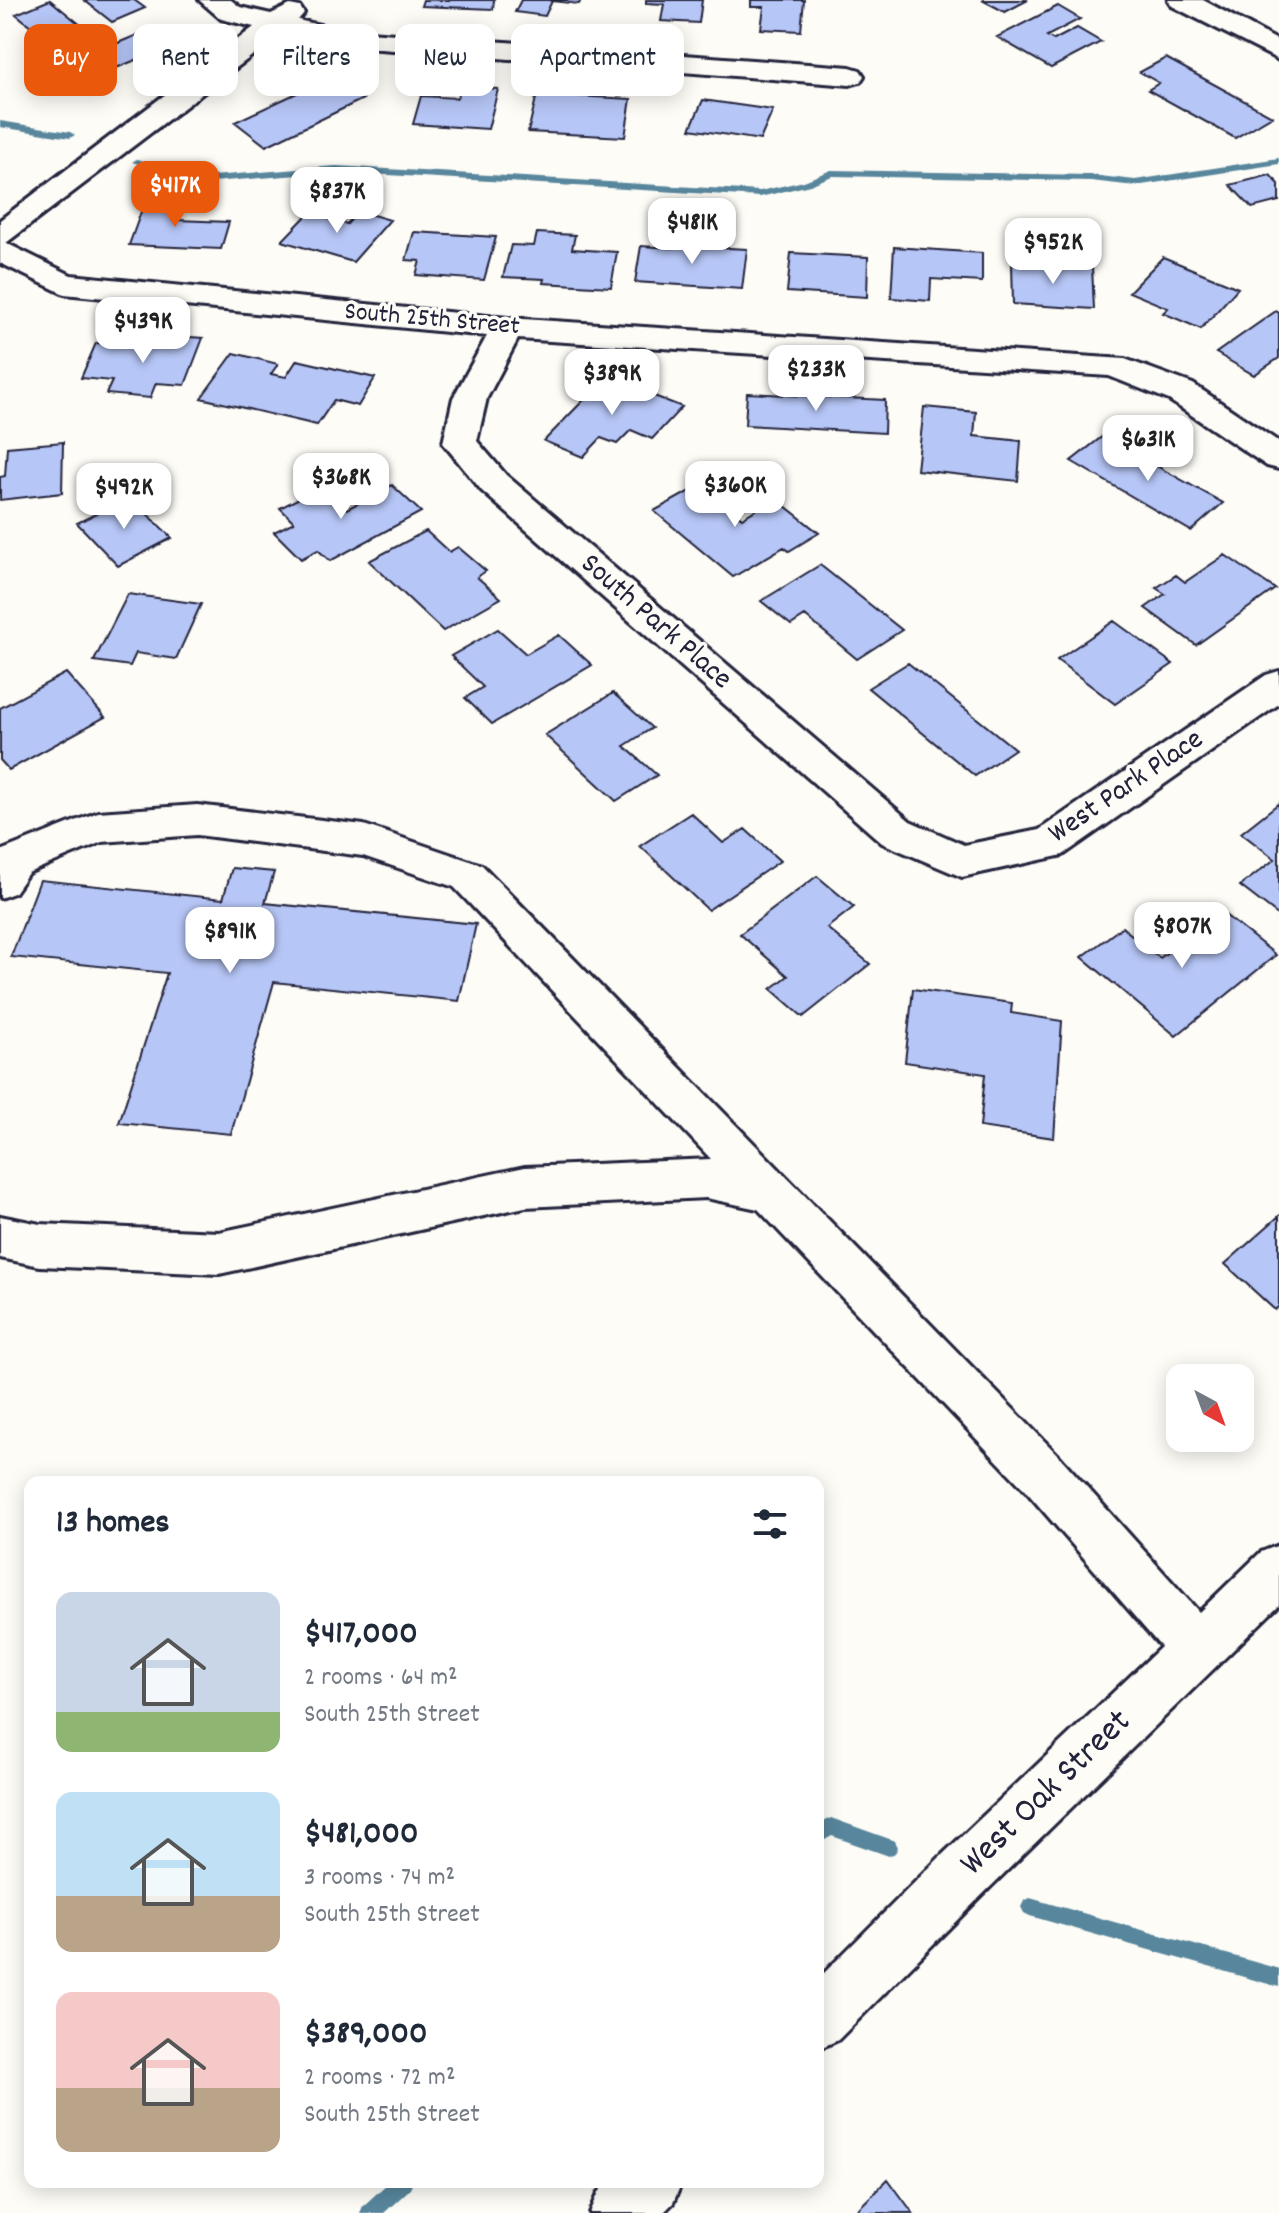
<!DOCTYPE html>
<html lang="en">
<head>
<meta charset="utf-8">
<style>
	body { margin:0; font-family:Dekko,sans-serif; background:#f2f2f3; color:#1f2937; height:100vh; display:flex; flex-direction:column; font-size:30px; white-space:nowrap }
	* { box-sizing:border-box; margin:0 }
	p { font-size:26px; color:#747a83 }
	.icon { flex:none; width:44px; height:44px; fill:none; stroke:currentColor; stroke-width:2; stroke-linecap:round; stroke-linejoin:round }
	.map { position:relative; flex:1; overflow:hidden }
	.details { position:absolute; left:24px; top:1476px; width:800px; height:712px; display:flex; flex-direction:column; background:#fff; border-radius:16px; box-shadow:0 4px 20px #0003 }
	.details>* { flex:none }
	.hud { position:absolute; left:24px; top:24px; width:800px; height:72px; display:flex; gap:16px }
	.needle { width:52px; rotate:139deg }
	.buttons { position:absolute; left:1166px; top:1364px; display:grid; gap:16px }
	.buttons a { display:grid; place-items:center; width:88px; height:88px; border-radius:16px; background:#fff; box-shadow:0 4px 20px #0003; font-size:40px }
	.price { position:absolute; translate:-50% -68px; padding:0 18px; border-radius:16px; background:#fff; color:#222; font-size:26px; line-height:52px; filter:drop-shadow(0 2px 4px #0008) }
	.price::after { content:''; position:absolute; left:50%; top:48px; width:24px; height:18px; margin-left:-12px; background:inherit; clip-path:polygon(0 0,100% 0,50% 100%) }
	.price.active { background:#ea580c; color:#fff }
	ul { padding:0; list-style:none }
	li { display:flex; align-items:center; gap:24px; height:200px; padding:0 32px }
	li span { display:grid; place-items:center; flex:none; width:224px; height:160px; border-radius:16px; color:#555 }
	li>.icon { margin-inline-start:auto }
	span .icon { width:96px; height:96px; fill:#fffc; stroke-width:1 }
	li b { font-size:34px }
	h2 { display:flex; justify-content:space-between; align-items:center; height:96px; padding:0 32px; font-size:34px }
	.tag { padding:0 28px; border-radius:16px; background:#fff; box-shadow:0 4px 20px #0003; font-size:28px; line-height:72px }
	.tag.active { background:#ea580c; color:#fff }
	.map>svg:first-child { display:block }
</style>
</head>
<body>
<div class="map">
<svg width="1279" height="2213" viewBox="0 0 1279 2213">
	<rect width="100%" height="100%" fill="#fdfcf7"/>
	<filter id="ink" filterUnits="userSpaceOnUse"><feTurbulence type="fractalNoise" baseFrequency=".0125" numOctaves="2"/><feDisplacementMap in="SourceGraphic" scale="16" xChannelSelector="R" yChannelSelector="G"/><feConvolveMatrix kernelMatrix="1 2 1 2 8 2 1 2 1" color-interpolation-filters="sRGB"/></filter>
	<g filter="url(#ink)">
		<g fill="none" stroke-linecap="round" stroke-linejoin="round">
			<path fill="#59869c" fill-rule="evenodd" d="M0 121 70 132 75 135 70 138 0 127Z
				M1279 158V164L1135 186 1091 181 832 176 810 185 760 197 336 172 200 183 132 162 137 159 200 177 336 166 760 191 804 181 831 170 1091 175 1135 180Z
				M831 1818 895 1841 898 1847 895 1853 889 1856 832 1836 818 1844V1825Z
				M1030 1898 1279 1969V1987L1030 1916 1024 1913 1021 1907 1024 1901Z
				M389 2182H413L410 2189 384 2213H360L363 2206Z"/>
		</g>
		<path fill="#b6c6f6" stroke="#22223b" stroke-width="2" d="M50 0 88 31 53 44 16 14Z
			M84 0H134L145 8 112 22Z
			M423 0H494L493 9 421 6Z
			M521 0H581L579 4 552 1 545 16 515 12Z
			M646 0H702L699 23 661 21 664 4 646 3Z
			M751 0H804L801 31 761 29 764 7H751Z
			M982 0H1028L1005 12Z
			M1058 6 1080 19 1047 36 1054 40 1077 28 1101 42 1051 68 997 37Z
			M142 33 163 49 99 75 79 59Z
			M1166 58 1272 116 1235 138 1148 90 1159 83 1140 72Z
			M331 77 363 99 266 146 235 122Z
			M461 87 498 89 488 129 413 124 421 96 457 98Z
			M537 94 631 99 625 137 528 132Z
			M703 100 773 110 760 140 690 129Z
			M1270 175 1279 184V201L1252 208 1230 185Z
			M160 187 190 189 185 201 155 199Z
			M145 201 183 202 177 220 229 222 221 249 129 245Z
			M359 211 390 220 353 262 282 241 309 213 347 224Z
			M414 232 496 237 484 280 416 275 420 261 406 260Z
			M537 233 575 235 572 249 617 252 611 287 543 283 544 279 503 277 511 245 534 246Z
			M674 245 747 249 742 289 635 282 641 246 673 248Z
			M894 247 982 253V282L931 279 930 301 891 298Z
			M791 253 868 257 867 297 787 292Z
			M1163 257 1238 288 1201 329 1163 313 1168 308 1129 292Z
			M1012 262 1092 267 1094 309 1013 304Z
			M1276 311 1279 313V358L1254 375 1216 353Z
			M160 335 203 338 185 385 156 383 150 398 106 394 112 381 81 378 96 343 155 348Z
			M234 353 278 364 271 374 286 377 297 360 375 378 358 406 334 400 317 425 201 398Z
			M606 377 682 407 652 439 631 430 617 444 601 438 583 457 544 441Z
			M747 393 885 400 884 433 745 425Z
			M924 407 976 412 974 436 1021 441 1018 481 917 470Z
			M1103 436 1223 503 1191 531 1071 461Z
			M63 442 62 493 0 500V477L5 476 7 447Z
			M392 485 421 512 330 561 318 550 301 559 274 532 294 522 280 508 322 486 347 509Z
			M701 485 742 518 775 498 819 533 789 551 784 547 733 577 654 511Z
			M130 497 172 538 118 566 77 523Z
			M426 531 449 552 458 547 486 571 477 577 501 598 443 631 369 561Z
			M1225 555 1275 589 1196 645 1145 608 1165 594 1156 588 1176 575 1185 582Z
			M820 565 902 630 857 659 805 616 791 625 761 601Z
			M128 594 201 604 176 659 136 653 130 666 94 661Z
			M1114 621 1173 664 1115 704 1057 660Z
			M498 629 526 654 559 635 592 665 492 724 465 698 483 687 451 656Z
			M908 663 1015 749 975 776 868 688Z
			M66 673 105 717 9 770 0 760V708Z
			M613 693 652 728 624 746 657 775 616 801 545 735Z
			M1279 803V916L1240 886 1275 859 1241 833Z
			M691 813 723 843 745 829 780 861 708 910 640 846Z
			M232 868 274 872 265 903 476 924 459 1001 274 982 231 1134 119 1123 167 973 11 957 40 880 223 899Z
			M817 876 854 907 827 928 870 964 803 1017 771 989 788 976 740 934Z
			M1220 911 1276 955 1176 1036 1082 957 1122 927 1160 958Z
			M913 989 1012 1003 1011 1013 1062 1021 1054 1138 980 1127 985 1074 905 1062Z
			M1279 1216V1306L1275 1310 1225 1264Z
			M888 2179 913 2213H854Z"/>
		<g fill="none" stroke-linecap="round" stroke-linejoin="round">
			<defs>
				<path id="minor" d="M199 0H231L240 7 271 14 290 5 300 7 304 13 298 20 341 30 850 67 860 70 864 76 860 82 850 85 341 46 282 33 6 243 71 275 508 318 1125 359 1193 384 1279 442V469L1267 466 1169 400 1109 376 518 339 487 398 477 441 506 475 910 821 964 845 1039 830 1266 675 1279 671V704L1063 855 962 877 882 843 482 491 443 443 453 398 487 336 64 294 0 263V220L254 27 221 19Z
					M1168 0H1203L1279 41V60L1172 6Z
					M197 805 364 825 482 865 1059 1456 1199 1612 1261 1552 1279 1545V1605L981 1896 838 2040 818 2049V1979L941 1856 1161 1647 1025 1490 758 1209 706 1198 525 1207 219 1274 40 1266 0 1258V1216L40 1224 219 1232 525 1167 711 1159 454 887 363 856 197 835 102 842 28 873 14 893 0 898V851L98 812Z
					M609 2182H682L673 2203 663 2213H590L599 2192Z"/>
			</defs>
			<use href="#minor" stroke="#22223b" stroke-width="6"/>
			<use href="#minor" fill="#fdfcf7" fill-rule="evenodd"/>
		</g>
	</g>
	<g text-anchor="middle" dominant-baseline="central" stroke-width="7" stroke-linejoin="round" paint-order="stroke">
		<g font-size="26" fill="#22223b" stroke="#fdfcf7">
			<text transform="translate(432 320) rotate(5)">South 25th Street</text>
		</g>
		<g font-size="30" fill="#22223b" stroke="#fdfcf7">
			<text transform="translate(655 623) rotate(41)">South Park Place</text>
			<text transform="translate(1127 788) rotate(-34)">West Park Place</text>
		</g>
		<g font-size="36" fill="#22223b" stroke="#fdfcf7">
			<text transform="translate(1047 1794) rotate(-44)">West Oak Street</text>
		</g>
	</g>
</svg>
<div class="buttons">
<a><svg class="needle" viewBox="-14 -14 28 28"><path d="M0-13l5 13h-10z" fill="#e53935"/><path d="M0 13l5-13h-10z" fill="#747a83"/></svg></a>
</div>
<b class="price active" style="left:175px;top:229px">$417K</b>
<b class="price" style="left:337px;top:235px">$837K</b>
<b class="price" style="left:692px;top:266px">$481K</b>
<b class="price" style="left:1053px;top:286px">$952K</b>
<b class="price" style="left:143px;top:365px">$439K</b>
<b class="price" style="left:816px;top:413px">$233K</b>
<b class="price" style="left:612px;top:417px">$389K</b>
<b class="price" style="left:1148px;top:483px">$631K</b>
<b class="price" style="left:341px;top:521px">$368K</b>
<b class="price" style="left:735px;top:529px">$360K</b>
<b class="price" style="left:124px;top:531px">$492K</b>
<b class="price" style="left:1182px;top:970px">$807K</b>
<b class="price" style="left:230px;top:975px">$891K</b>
<div class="hud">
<a class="tag active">Buy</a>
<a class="tag">Rent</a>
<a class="tag">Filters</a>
<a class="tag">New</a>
<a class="tag">Apartment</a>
</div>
<section class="details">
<h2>13 homes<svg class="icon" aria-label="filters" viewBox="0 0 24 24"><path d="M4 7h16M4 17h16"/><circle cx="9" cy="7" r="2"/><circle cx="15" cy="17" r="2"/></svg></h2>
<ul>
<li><span style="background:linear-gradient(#c9d6e8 75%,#8fb573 0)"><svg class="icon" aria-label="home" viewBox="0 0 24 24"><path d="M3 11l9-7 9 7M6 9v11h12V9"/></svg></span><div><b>$417,000</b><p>2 rooms · 64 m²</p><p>South 25th Street</p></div></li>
<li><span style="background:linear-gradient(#bfe0f5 65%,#b9a48a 0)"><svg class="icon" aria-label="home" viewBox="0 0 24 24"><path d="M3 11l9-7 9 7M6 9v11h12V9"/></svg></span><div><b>$481,000</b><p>3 rooms · 74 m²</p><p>South 25th Street</p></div></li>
<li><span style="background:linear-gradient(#f6c9c9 60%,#b9a48a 0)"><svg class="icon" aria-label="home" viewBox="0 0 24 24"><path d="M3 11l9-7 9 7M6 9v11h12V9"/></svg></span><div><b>$389,000</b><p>2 rooms · 72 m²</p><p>South 25th Street</p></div></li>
</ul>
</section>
</div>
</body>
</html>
